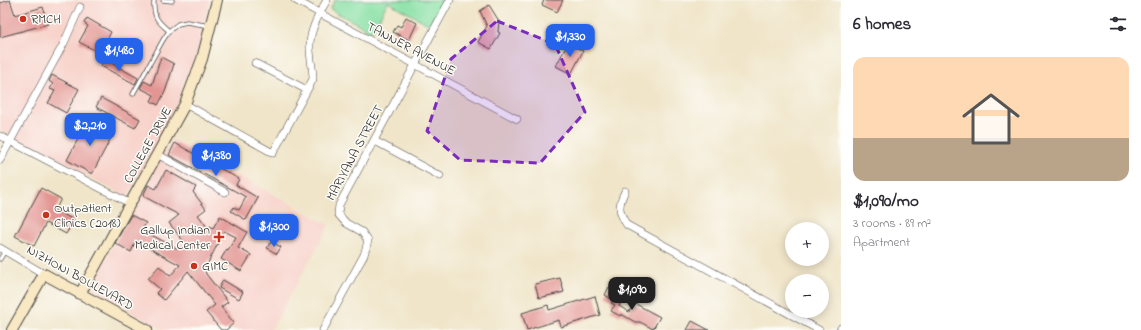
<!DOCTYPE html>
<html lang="en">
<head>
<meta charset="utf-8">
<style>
	body { margin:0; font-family:"Indie Flower",sans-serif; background:#f7f7f7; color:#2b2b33; height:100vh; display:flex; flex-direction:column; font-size:15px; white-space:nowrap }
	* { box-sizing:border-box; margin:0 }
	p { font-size:13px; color:#7c7c81 }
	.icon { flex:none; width:22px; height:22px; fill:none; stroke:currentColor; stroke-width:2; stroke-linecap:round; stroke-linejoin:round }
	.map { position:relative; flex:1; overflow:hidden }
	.drawer { display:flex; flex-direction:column; background:#fff; width:300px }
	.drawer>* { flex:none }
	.buttons { position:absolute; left:785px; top:222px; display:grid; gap:8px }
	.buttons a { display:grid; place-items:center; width:44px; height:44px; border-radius:50%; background:#fff; box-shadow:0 2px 10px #0003; font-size:20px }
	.price { position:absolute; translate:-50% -34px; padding:0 9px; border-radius:8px; background:#2563eb; color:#fff; font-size:13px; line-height:26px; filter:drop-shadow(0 1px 2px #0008) }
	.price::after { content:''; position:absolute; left:50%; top:24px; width:12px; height:9px; margin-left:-6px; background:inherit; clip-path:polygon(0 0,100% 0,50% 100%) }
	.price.current { background:#222; color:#fff }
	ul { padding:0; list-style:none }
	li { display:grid; align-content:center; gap:8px; height:212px; padding:0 12px }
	li span { display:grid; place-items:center; height:124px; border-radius:12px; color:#555 }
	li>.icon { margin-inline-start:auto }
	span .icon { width:72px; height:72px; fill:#fffc; stroke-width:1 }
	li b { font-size:17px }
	h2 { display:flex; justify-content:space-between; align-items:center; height:48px; padding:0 12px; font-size:17px }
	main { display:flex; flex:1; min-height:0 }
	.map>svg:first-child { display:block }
</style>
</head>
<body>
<main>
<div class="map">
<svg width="841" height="330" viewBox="0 0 841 330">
	<rect width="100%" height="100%" fill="#fdfcf7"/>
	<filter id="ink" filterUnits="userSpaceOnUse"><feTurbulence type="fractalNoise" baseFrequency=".025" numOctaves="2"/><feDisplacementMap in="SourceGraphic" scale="8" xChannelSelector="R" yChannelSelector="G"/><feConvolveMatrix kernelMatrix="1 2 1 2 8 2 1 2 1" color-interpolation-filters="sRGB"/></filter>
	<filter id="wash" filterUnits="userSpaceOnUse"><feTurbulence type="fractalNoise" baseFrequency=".012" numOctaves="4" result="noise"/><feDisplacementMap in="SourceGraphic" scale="16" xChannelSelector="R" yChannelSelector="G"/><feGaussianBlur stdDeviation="0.9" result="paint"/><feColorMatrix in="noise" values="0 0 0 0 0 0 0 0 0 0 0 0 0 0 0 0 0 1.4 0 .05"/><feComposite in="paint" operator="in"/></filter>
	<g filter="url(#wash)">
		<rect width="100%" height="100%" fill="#f0e5c9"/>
		<path fill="#f7d1c9" d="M0 0H210L203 34 193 67 179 101 127 197 0 131Z
			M172 139 329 225 271 330H164L95 293 91 284Z"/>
		<path fill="#89e1a6" stroke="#5a8668" d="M335 0H444L430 25 388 2 372 32 330 9Z"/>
		<g id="blocks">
			<path fill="#e39593" d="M10 0 15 15 43 7 48 24 0 37V3Z
				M544 0H563L557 12 542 5Z
				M489 5 499 21 498 32 500 33 491 49 478 42 487 26 480 11Z
				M406 17 417 23 409 40 393 32 397 25 401 27Z
				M87 18 111 32 100 53 79 42 88 26 84 23Z
				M568 43 583 51 571 74 556 66Z
				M161 57 174 64 165 92 158 105 151 101 154 95 140 88 144 81 152 85Z
				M104 59 138 78 135 84 101 66Z
				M52 75 79 89 66 113 48 103 55 91 50 89 53 84 49 81Z
				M101 98 140 119 135 128 96 107Z
				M88 120 113 134 92 174 67 160Z
				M175 143 239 179 236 185 258 198 246 220 231 211 234 207 239 210 246 197 169 155Z
				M166 170 196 187 193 192 206 209 198 215 208 228 210 226 213 228 220 216 247 232 238 248 251 255 241 271 221 259 227 249 228 250 236 237 224 231 205 269 206 274 228 302 221 307 234 323 226 330H221L206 312 215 305 188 271 164 300 156 293 160 289 148 279 159 266 170 276 180 265 136 241 131 252 115 243 131 215 146 223 142 230 176 248 188 247 169 223 179 215 143 196 148 185 156 189Z
				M41 188 61 199 55 210 74 220 66 234 46 223 34 246 15 236Z
				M271 242 281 247 277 254 267 248Z
				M560 278 564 292 539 298 535 284Z
				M223 280 243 292 239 299 219 288Z
				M609 287 624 296 619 306 629 312 634 303 660 317 653 329 640 322H635L621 314 620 316 611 311 615 305 611 303 613 300 605 295Z
				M595 296 600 315 561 327 559 320 527 330 522 313 548 305 549 310Z
				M692 321 709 330H687Z"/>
		</g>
	</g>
	<g filter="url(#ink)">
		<use href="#blocks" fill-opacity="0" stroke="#494743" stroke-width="1"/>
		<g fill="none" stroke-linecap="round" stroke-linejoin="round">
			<defs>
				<path id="lane" d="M154 0C153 17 157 21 169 31
					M163 0 172 1V0
					M133 94 163 40 169 31 178 24 187 22 210 26
					M0 259 5 251"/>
				<path id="street" d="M295 0 517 119
					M255 63 307 90
					M185 104 273 153 313 79C313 69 310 58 310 48 309 31 319 14 327 0
					M0 136 131 204
					M375 141 440 176
					M157 154 225 192
					M0 160 64 43 80 7
					M625 191C618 205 618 212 627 225L819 330
					M0 248 44 274
					M323 330 364 255 368 241 362 232 346 223 338 214 339 205 450 0
					M840 330 841 328"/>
				<path id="secondary" d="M80 294 185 104 202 59 217 0
					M12 330 44 274 147 330"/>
			</defs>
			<use href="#lane" stroke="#494743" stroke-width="5"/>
			<use href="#street" stroke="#494743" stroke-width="8"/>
			<use href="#secondary" stroke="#494743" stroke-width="12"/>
			<use href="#lane" stroke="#fff" stroke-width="3.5"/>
			<use href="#street" stroke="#fff" stroke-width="7"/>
			<use href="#secondary" stroke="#f8e8c3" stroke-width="10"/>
		</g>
	</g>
	<path fill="#7b2cbf" fill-opacity="0.2" stroke="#7b2cbf" stroke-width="3" stroke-dasharray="8 5" stroke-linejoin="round" d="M497 21 555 44 585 112 540 163 460 160 427 131 451 59Z"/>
	<g fill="#c8321e" stroke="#fdfcf7" stroke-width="1.5">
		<circle cx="23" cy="19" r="4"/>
		<circle cx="46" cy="215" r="4"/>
		<path d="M217 231h4v4h4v4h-4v4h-4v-4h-4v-4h4z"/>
		<circle cx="194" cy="266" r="4"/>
	</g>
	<g text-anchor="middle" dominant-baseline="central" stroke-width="3" stroke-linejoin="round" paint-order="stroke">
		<g font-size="13" fill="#2b2b2b" stroke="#fdfcf7" text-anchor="start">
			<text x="31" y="19">RMCH</text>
			<text x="54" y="208">Outpatient<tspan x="54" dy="15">Clinics (2018)</tspan></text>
			<text x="210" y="230" text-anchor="end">Gallup Indian<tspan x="210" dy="15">Medical Center</tspan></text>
			<text x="202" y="266">GIMC</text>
		</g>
		<g font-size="13" fill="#2b2b2b" stroke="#fdfcf7">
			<text transform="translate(411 49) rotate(28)">TANNER AVENUE</text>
			<text transform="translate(148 145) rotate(-61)">COLLEGE DRIVE</text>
			<text transform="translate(355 153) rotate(-62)">MARIYANA STREET</text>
			<text transform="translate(80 278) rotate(29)">NIZHONI BOULEVARD</text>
		</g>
	</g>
</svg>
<div class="buttons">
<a>+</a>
<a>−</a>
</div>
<b class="price" style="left:570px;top:58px">$1,330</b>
<b class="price" style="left:119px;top:72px">$1,480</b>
<b class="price" style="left:90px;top:147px">$2,210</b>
<b class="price" style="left:216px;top:177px">$1,380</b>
<b class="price" style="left:274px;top:248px">$1,300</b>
<b class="price current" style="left:632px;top:311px">$1,090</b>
</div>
<section class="drawer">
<h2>6 homes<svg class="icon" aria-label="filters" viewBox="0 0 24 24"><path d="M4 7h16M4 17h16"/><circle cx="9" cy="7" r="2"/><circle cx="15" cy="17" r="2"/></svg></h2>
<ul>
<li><span style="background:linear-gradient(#ffd9b3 65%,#b9a48a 0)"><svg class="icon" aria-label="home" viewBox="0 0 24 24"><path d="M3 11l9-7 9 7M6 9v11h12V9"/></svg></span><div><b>$1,090/mo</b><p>3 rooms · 89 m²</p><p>Apartment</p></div></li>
</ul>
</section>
</main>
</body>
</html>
